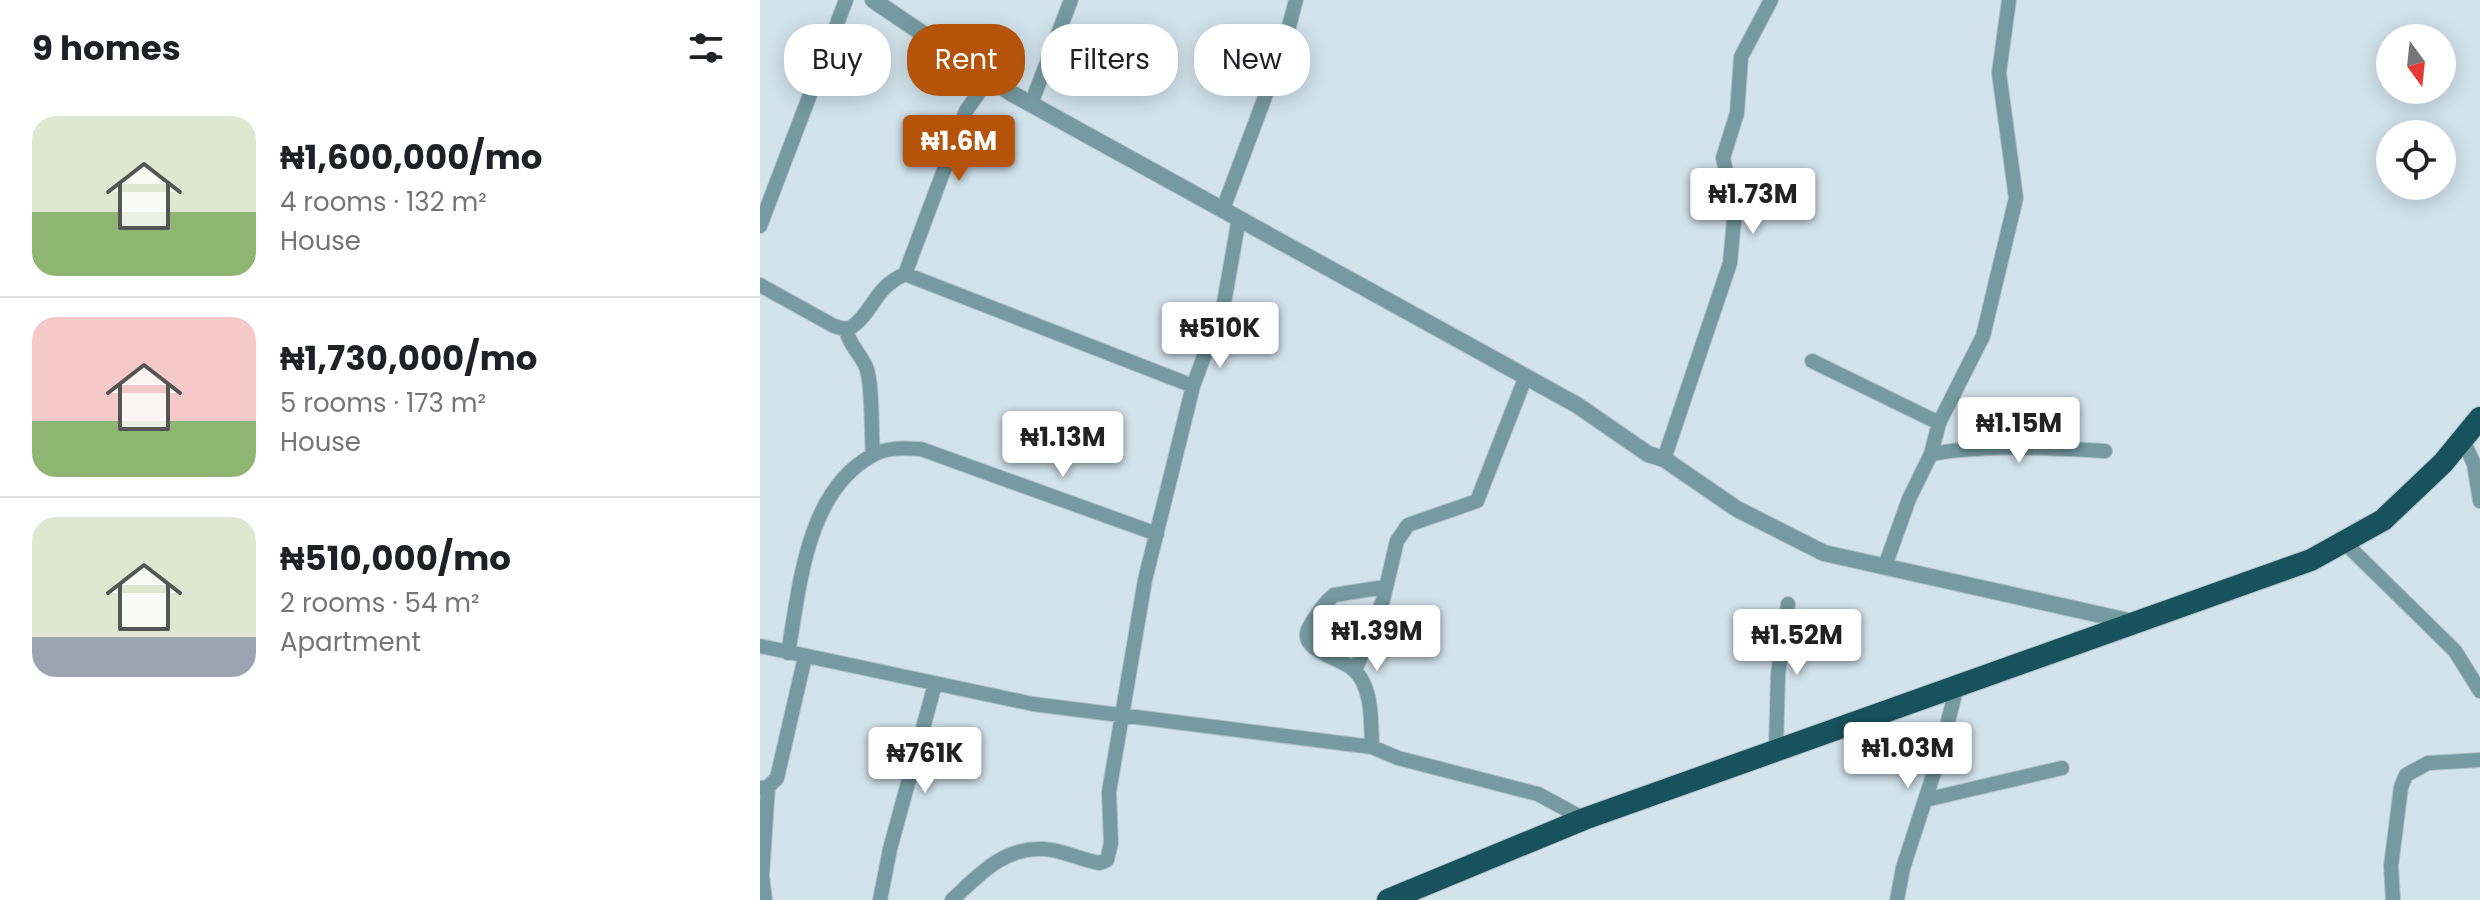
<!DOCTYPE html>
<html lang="en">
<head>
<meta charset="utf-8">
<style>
	body { margin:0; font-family:Poppins,sans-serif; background:#f2f2f2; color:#202124; height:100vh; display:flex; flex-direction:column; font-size:30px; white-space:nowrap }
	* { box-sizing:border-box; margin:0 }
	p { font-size:26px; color:#757577 }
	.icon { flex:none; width:44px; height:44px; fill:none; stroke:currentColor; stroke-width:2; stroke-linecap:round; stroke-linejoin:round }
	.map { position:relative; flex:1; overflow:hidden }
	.details { display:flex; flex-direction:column; background:#fff; width:760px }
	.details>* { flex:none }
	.hud { position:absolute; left:24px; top:24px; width:760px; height:72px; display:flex; gap:16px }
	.needle { width:52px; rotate:165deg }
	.controls { position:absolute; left:1616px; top:24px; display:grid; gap:16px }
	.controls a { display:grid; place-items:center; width:80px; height:80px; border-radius:50%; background:#fff; box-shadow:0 4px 20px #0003; font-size:40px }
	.price { position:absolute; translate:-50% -68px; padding:0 18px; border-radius:8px; background:#fff; color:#222; font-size:26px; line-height:52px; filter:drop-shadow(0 2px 4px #0008) }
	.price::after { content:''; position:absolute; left:50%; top:48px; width:24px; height:18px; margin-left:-12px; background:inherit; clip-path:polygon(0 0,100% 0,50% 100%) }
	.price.current { background:#b45309; color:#fff }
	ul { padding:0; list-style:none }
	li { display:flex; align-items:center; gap:24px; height:200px; padding:0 32px }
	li+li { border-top:2px solid #e0e0e0 }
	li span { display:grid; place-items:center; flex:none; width:224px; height:160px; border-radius:24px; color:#555 }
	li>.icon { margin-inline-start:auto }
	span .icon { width:96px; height:96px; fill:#fffc; stroke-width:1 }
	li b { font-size:34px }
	h2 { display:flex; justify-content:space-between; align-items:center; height:96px; padding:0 32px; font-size:34px }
	.tag { padding:0 28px; border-radius:32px; background:#fff; box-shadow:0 4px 20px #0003; font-size:28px; line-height:72px }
	.tag.current { background:#b45309; color:#fff }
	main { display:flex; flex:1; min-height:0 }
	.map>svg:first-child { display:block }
</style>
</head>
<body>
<main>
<section class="details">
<h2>9 homes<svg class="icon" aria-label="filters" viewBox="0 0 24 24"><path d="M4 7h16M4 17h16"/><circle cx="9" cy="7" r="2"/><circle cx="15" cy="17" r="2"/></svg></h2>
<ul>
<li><span style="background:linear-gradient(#dfe7d0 60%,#8fb573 0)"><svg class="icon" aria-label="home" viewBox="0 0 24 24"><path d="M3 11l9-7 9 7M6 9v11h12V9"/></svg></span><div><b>₦1,600,000/mo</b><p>4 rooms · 132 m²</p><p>House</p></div></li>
<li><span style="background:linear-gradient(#f6c9c9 65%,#8fb573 0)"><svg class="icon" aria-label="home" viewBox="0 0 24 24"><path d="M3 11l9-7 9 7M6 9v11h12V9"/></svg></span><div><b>₦1,730,000/mo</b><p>5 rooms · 173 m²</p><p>House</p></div></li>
<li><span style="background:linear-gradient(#dfe7d0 75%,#9aa5b1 0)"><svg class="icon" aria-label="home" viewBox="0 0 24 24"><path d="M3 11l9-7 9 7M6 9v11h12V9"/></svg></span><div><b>₦510,000/mo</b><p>2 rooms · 54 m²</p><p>Apartment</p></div></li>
</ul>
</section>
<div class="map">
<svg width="1720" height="900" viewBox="0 0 1720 900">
	<rect width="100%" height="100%" fill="#d2e3ec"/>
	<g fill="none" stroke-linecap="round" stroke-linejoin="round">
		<defs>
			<path id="minor" d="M271 104 311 0
				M463 209 523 49 536 0
				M0 226 86 0
				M145 274 206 111 229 78
				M0 285 74 326C80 328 87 331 93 326 113 312 114 288 145 274L433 386
				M86 329C89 345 100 353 106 367 113 384 111 433 113 455
				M1052 361 1179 423
				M1703 440 1714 464 1720 501
				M1171 454C1229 444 1286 448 1345 451
				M904 459 970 263 975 210 963 158 977 113 981 57 1011 0
				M1584 542 1695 651 1720 691
				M1125 566 1149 499 1171 454 1179 423 1223 336 1256 198 1239 73 1249 0
				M0 646 273 704 612 747 638 758 778 794 824 819
				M28 653C40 586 46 491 113 455 127 447 145 448 161 449L397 534
				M595 671 623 600 637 541 648 525 717 501 766 376
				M612 747C611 724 613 687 594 670 580 656 533 651 551 624 558 613 564 603 574 595L625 587
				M1016 748 1018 674 1028 604
				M0 788 8 787 17 778 45 657
				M1165 800 1302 768
				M5 900 2 876 8 787
				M120 900 130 849 175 684
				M192 900C219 875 243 847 284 849 303 850 321 860 340 863L347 860 351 843 349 792 385 580 433 386 464 303 479 218
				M1137 900 1143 868 1179 757 1197 686
				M1633 900 1631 866 1641 787 1646 775 1668 763 1720 760"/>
			<path id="tertiary" d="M113 0 251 93 817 405 888 454 904 459 977 509 1064 553 1377 623"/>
			<path id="trunk" d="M628 900 824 819 1551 560 1623 520 1683 463 1720 418"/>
		</defs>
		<use href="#minor" stroke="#b2c1c9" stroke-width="16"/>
		<use href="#tertiary" stroke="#b2c1c9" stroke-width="18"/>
		<use href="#trunk" stroke="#b2c1c9" stroke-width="24"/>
		<use href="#minor" stroke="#759aa1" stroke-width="14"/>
		<use href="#tertiary" stroke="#759aa1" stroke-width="16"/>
		<use href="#trunk" stroke="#18525c" stroke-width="22"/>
	</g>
</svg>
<div class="controls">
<a><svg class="needle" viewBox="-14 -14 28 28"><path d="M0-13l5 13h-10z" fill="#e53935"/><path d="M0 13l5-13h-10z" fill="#757577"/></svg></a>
<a><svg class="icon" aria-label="locate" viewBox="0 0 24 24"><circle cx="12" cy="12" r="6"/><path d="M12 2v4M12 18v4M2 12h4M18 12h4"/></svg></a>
</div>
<b class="price current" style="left:199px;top:183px">₦1.6M</b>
<b class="price" style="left:993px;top:236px">₦1.73M</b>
<b class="price" style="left:460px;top:370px">₦510K</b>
<b class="price" style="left:1259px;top:465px">₦1.15M</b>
<b class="price" style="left:303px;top:479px">₦1.13M</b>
<b class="price" style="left:617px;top:673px">₦1.39M</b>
<b class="price" style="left:1037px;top:677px">₦1.52M</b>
<b class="price" style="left:1148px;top:790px">₦1.03M</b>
<b class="price" style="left:165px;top:795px">₦761K</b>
<div class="hud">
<a class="tag">Buy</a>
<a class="tag current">Rent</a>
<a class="tag">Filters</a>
<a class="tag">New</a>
</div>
</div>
</main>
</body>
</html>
